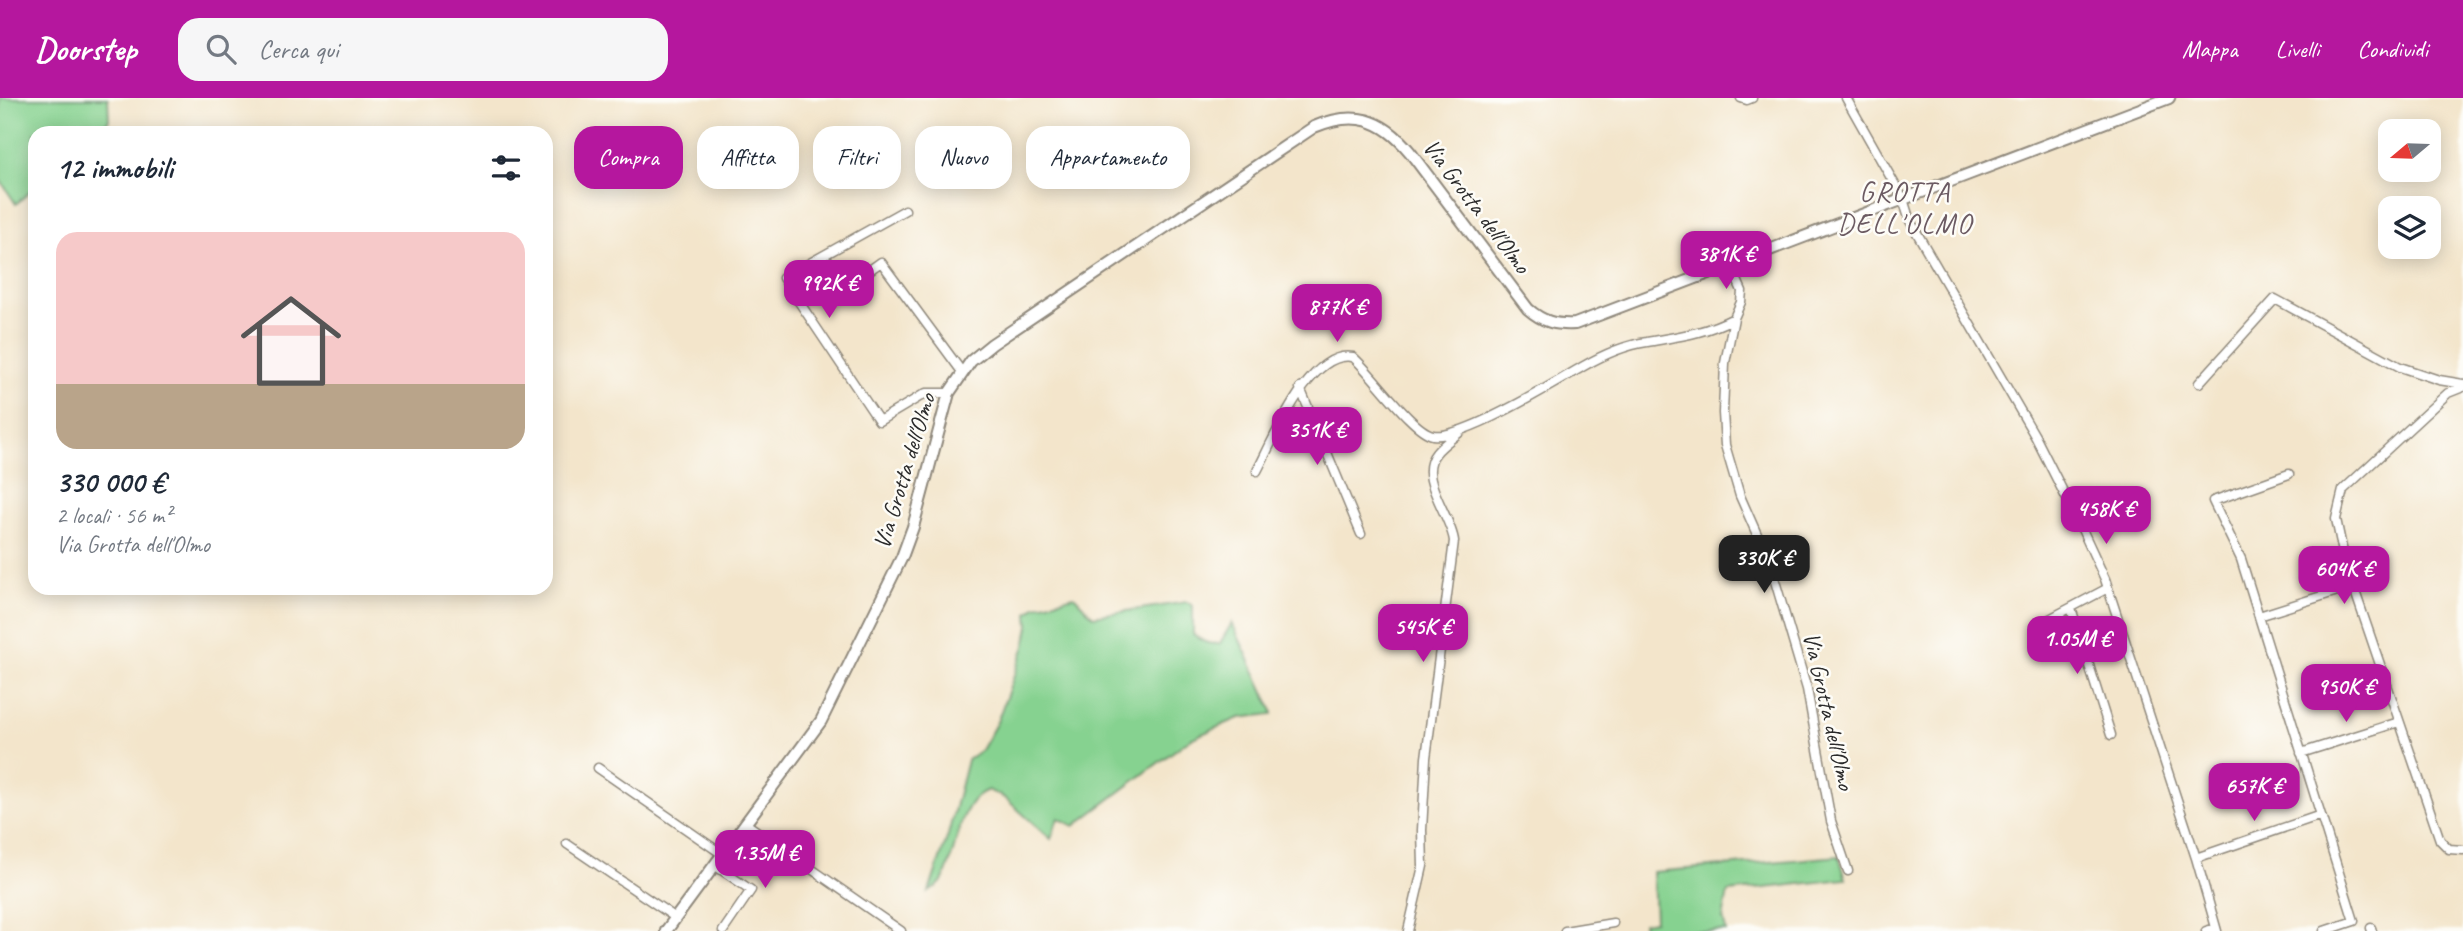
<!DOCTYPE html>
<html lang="it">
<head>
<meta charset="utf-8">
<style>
	body { margin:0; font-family:Caveat,sans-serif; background:#f6f6f7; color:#1f2937; height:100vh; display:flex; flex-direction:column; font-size:26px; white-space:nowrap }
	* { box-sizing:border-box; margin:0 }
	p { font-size:23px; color:#747a83 }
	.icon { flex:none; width:38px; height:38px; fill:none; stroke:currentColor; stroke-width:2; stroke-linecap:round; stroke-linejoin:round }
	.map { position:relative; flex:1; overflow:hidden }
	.panel { position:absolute; left:28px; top:28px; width:525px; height:469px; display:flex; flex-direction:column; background:#fff; border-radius:21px; box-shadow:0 4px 18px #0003 }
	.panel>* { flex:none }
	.guide { position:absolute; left:574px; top:28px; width:665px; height:63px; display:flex; gap:14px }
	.needle { width:46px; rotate:251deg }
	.buttons { position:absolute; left:2378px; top:21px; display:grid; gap:14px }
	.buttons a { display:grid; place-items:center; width:63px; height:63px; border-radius:14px; background:#fff; box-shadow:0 4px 18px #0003; font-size:35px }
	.price { position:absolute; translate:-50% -60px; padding:0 16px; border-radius:14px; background:#b5179e; color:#fff; font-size:23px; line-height:46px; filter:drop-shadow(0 2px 4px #0008) }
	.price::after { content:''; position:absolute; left:50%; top:42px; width:21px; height:16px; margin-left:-10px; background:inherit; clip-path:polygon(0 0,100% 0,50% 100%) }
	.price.on { background:#222; color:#fff }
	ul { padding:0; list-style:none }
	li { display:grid; align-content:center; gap:14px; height:371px; padding:0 28px }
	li+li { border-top:2px solid #e0e1e3 }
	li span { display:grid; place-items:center; height:217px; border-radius:21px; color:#555 }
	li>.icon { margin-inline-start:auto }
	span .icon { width:126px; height:126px; fill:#fffc; stroke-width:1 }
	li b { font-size:30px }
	h2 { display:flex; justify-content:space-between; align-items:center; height:84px; padding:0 28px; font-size:30px }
	.pill { padding:0 24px; border-radius:21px; background:#fff; box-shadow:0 4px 18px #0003; font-size:24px; line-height:63px }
	.pill.on { background:#b5179e; color:#fff }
	header { display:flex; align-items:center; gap:42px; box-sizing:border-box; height:98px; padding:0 35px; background:#b5179e; color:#fff }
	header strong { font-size:33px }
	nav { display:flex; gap:38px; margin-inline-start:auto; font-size:24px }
	.search { width:490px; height:63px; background:#f6f6f7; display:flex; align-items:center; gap:18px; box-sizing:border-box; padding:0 24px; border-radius:21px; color:#747a83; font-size:26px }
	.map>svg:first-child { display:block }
</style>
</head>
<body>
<header>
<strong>Doorstep</strong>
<div class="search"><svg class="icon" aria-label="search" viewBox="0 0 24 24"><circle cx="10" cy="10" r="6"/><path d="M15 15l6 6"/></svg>Cerca qui</div>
<nav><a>Mappa</a><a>Livelli</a><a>Condividi</a></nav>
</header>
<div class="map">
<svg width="2463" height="833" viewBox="0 0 2463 833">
	<rect width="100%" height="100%" fill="#fdfcf7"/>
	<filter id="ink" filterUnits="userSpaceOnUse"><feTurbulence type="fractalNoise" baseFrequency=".0143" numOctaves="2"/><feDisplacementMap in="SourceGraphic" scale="14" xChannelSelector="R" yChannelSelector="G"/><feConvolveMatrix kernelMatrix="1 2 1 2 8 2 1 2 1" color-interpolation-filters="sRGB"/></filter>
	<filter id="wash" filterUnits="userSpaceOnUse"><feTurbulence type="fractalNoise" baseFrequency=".00686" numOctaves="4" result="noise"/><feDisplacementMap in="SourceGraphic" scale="28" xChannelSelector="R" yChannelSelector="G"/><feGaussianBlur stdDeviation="1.57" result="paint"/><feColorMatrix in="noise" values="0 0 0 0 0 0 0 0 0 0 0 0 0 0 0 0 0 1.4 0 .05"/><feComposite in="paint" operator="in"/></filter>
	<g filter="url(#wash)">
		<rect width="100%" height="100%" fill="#f3e5cb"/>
		<path fill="#86d290" stroke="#587e5e" stroke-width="2" d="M0 0H108L109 22 95 35H35V89L16 106 0 82Z
			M1074 498 1093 518 1187 504 1193 508V536C1202 543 1209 548 1220 545L1232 525 1272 611 1273 616 1239 620 1190 641 1074 728 1058 720 1051 741 1005 700 988 692C956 703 958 757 942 783 939 788 933 791 929 794L948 737 967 662 981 652 997 624 1025 548 1029 529 1028 515 1036 508Z
			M1839 758 1846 781 1728 794 1723 820 1726 833H1644L1643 825 1655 823 1653 774Z"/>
	</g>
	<g filter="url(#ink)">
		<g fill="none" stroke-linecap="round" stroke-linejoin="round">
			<defs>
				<path id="street" d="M1741 0 1747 2 1752 0
					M1846 0 1903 101 1910 123 2035 338 2081 429 2105 481 2196 760 2217 833
					M905 112 783 180 879 323 926 295H949
					M1730 166 1742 193 1741 204 1734 220 1725 265 1723 315 1725 347 1740 398 1770 466 1807 591 1831 723 1848 773
					M853 184 881 164 962 274
					M2199 285 2275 201 2400 269 2439 282 2463 286
					M2463 289 2448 295 2343 392 2336 421 2345 464 2440 742 2449 751 2463 752
					M1300 290 1361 436
					M1257 373C1273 343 1310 250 1353 259 1372 275 1412 333 1433 337 1462 342 1555 285 1582 269 1601 258 1626 247 1647 244 1680 238 1703 236 1734 220
					M2289 376 2213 403 2241 461 2354 823 2324 833
					M2071 510 2111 637
					M2259 518 2353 488
					M2038 527 2108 490
					M2301 655 2399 624
					M598 670 722 756
					M745 725 901 833
					M567 746 676 820
					M2196 760 2321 717
					M714 767 751 792 723 833
					M2371 830 2372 833
					M1408 833 1423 768 1422 732 1426 660 1454 443C1451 417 1416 379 1436 355 1442 347 1453 340 1461 333
					M1565 833 1613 825
					M2206 833 2216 830"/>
				<path id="secondary" d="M666 833 821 623 902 459 913 429 949 295 971 263 992 246 1314 29C1354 12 1382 20 1410 54L1528 211C1543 224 1555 227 1575 226L2169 0"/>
			</defs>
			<use href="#street" stroke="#8f887b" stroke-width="11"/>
			<use href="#secondary" stroke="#8f887b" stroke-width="14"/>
			<use href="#street" stroke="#fff" stroke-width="8"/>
			<use href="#secondary" stroke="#fff" stroke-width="10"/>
		</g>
	</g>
	<g text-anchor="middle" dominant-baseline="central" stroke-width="5" stroke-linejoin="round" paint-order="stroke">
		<g font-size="24" fill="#2b2b2b" stroke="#fdfcf7">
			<text transform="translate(1477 108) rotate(53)">Via Grotta dell'Olmo</text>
			<text transform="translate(904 373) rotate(-73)">Via Grotta dell'Olmo</text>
			<text transform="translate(1829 613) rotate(77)">Via Grotta dell'Olmo</text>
		</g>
		<g font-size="28" letter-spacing="2" fill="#6b5a62" stroke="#fdfcf7">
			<text x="1905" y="93">GROTTA<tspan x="1905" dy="32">DELL'OLMO</tspan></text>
		</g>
	</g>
</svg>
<div class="buttons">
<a><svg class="needle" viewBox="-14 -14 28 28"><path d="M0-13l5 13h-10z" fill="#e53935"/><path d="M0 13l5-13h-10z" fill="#747a83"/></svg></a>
<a><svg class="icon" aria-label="layers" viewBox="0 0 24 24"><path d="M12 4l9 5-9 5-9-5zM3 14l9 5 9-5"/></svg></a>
</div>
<b class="price" style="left:1726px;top:193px">381K €</b>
<b class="price" style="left:829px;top:222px">992K €</b>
<b class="price" style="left:1337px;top:246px">877K €</b>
<b class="price" style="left:1317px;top:369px">351K €</b>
<b class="price" style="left:2106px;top:448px">458K €</b>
<b class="price on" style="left:1764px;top:497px">330K €</b>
<b class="price" style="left:2344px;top:508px">604K €</b>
<b class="price" style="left:1423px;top:566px">545K €</b>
<b class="price" style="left:2077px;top:578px">1.05M €</b>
<b class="price" style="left:2346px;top:626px">950K €</b>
<b class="price" style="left:2254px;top:725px">657K €</b>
<b class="price" style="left:765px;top:792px">1.35M €</b>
<div class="guide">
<a class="pill on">Compra</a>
<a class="pill">Affitta</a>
<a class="pill">Filtri</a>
<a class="pill">Nuovo</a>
<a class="pill">Appartamento</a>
</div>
<section class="panel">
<h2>12 immobili<svg class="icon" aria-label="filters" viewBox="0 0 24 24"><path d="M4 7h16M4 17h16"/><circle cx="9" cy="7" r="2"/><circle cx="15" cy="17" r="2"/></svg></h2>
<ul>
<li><span style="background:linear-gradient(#f6c9c9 70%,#b9a48a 0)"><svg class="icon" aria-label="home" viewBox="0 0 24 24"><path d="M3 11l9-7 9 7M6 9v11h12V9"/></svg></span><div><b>330 000 €</b><p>2 locali · 56 m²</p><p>Via Grotta dell'Olmo</p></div></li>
</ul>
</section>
</div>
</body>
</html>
